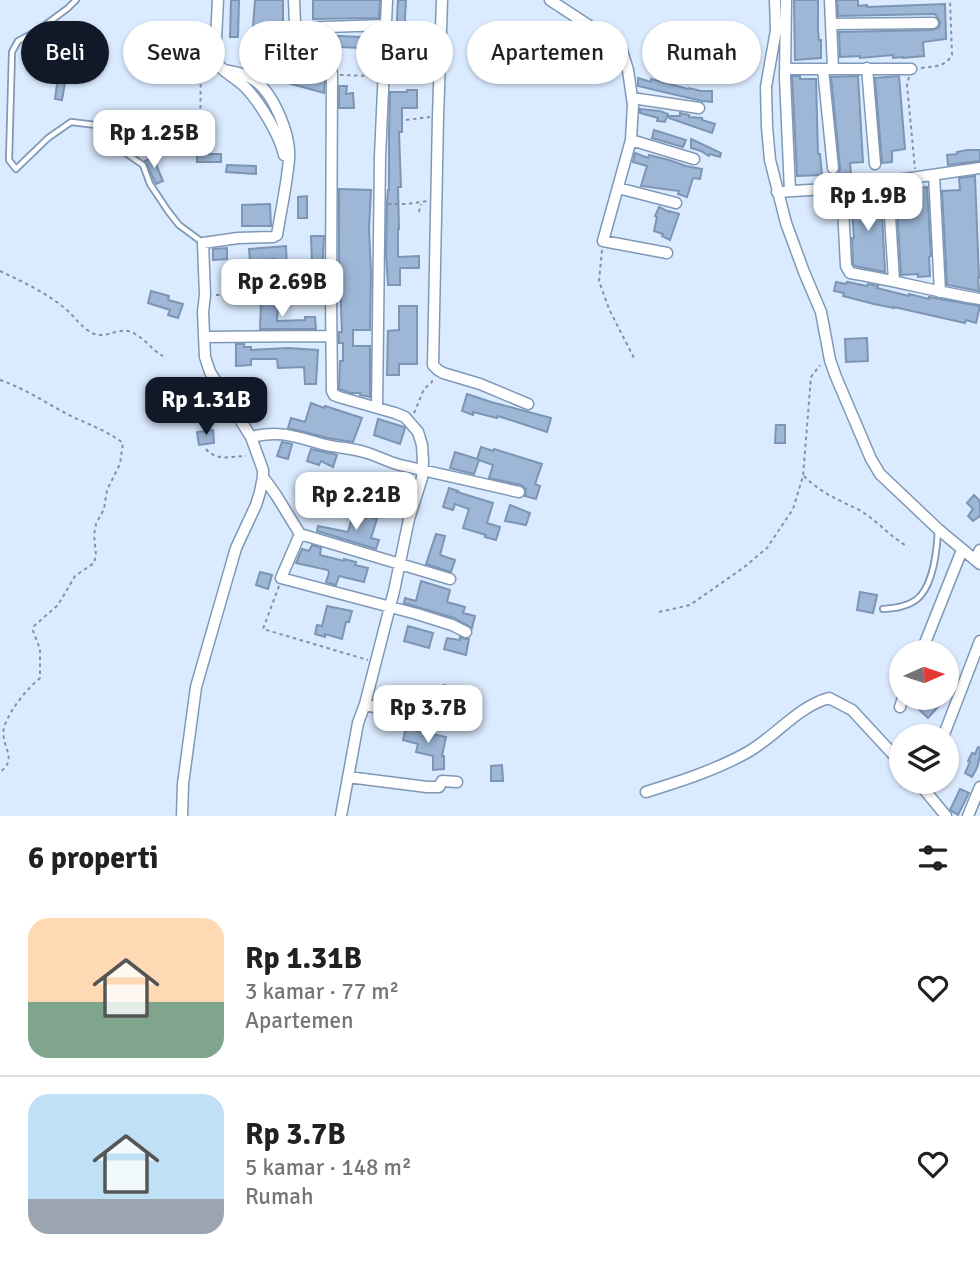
<!DOCTYPE html>
<html lang="id">
<head>
<meta charset="utf-8">
<style>
	body { margin:0; font-family:Signika,sans-serif; background:#f2f2f2; color:#202124; height:100vh; display:flex; flex-direction:column; font-size:26px; white-space:nowrap }
	* { box-sizing:border-box; margin:0 }
	p { font-size:23px; color:#757577 }
	.icon { flex:none; width:38px; height:38px; fill:none; stroke:currentColor; stroke-width:2; stroke-linecap:round; stroke-linejoin:round }
	.map { position:relative; height:816px; overflow:hidden }
	.details { display:flex; flex-direction:column; background:#fff; flex:1 }
	.details>* { flex:none }
	.hud { position:absolute; left:21px; top:21px; width:938px; height:63px; display:flex; gap:14px }
	.needle { width:46px; rotate:87deg }
	.tools { position:absolute; left:889px; top:640px; display:grid; gap:14px }
	.tools a { display:grid; place-items:center; width:70px; height:70px; border-radius:50%; background:#fff; box-shadow:0 2px 5px #0004; font-size:35px }
	.price { position:absolute; translate:-50% -60px; padding:0 16px; border-radius:14px; background:#fff; color:#222; font-size:23px; line-height:46px; filter:drop-shadow(0 2px 4px #0008) }
	.price::after { content:''; position:absolute; left:50%; top:42px; width:21px; height:16px; margin-left:-10px; background:inherit; clip-path:polygon(0 0,100% 0,50% 100%) }
	.price.active { background:#111827; color:#fff }
	ul { padding:0; list-style:none }
	li { display:flex; align-items:center; gap:21px; height:175px; padding:0 28px }
	li+li { border-top:2px solid #e0e0e0 }
	li span { display:grid; place-items:center; flex:none; width:196px; height:140px; border-radius:21px; color:#555 }
	li>.icon { margin-inline-start:auto }
	span .icon { width:84px; height:84px; fill:#fffc; stroke-width:1 }
	li b { font-size:30px }
	h2 { display:flex; justify-content:space-between; align-items:center; height:84px; padding:0 28px; font-size:30px }
	.tag { padding:0 24px; border-radius:32px; background:#fff; box-shadow:0 2px 5px #0004; font-size:24px; line-height:63px }
	.tag.active { background:#111827; color:#fff }
	.map>svg:first-child { display:block }
</style>
</head>
<body>
<div class="map">
<svg width="980" height="816" viewBox="0 0 980 816">
	<rect width="100%" height="100%" fill="#dbebff"/>
	<path fill="#9eb7d7" stroke="#7c95b4" stroke-width="2" d="M231 0H239L238 37H230Z
		M255 0H283V27L253 26Z
		M313 0H380L379 18 313 19Z
		M398 0H406L403 56H395Z
		M794 0H818V30L819 40H821V58L795 60Z
		M837 0H858V6L867 5V7L945 4 946 39 923 42 924 56 903 58V57L893 58V55L860 58V56L840 57 839 32 933 30 939 27 940 22 935 14 838 16Z
		M318 35 361 37V48L317 46Z
		M280 65 325 76 324 93 277 80Z
		M58 76 66 77 62 100 55 99Z
		M792 76H800V79H816L818 154H820L822 175 797 176Z
		M858 76 863 162 850 163 851 173 839 174 840 167 831 77Z
		M899 76 905 149 892 151V162L882 163 875 78Z
		M638 78 651 82V79L688 89 689 88 701 91H712V102L702 101 638 86Z
		M339 86H347L346 94 353 93 354 108H339Z
		M407 90H417V108H402V132H399L401 187H398L399 229H398V257L419 256V268H400V285H388L386 255 387 204 388 190H389V134L390 92H407Z
		M640 109 660 111 668 114 665 122 657 121 658 118 640 113Z
		M680 113 689 115V117L702 118V120L715 124 712 133 669 118V116H680Z
		M141 117 143 141 122 143 116 138 114 120Z
		M654 130 686 140 683 147 652 138Z
		M691 139 721 153 720 157 710 154 709 156 701 151 691 148Z
		M967 150H980V161L948 165 947 155 957 154V152Z
		M635 153 648 158 649 155 669 160 686 166 702 169 700 179 693 178 687 197 678 194 679 191 641 186 647 166 633 162Z
		M197 154H221V162H197Z
		M153 157 163 181 156 184 145 161Z
		M227 165 256 166V174L226 172Z
		M975 176 979 278H978L979 291 947 285 942 191 960 190 959 178Z
		M927 187 931 256 929 257 930 276 918 277V274L901 275 896 190Z
		M339 189 371 190 369 229 371 272 370 330H353V346H370V397L360 395V393H351L339 389 340 361H343V343H339V332H342L339 257Z
		M869 193H881L885 272 855 266 853 264 852 238H854L851 199 869 198Z
		M307 196V218H298V197Z
		M270 204 271 226H242V205Z
		M659 207 669 212V211L679 214 670 240 662 236 663 234 654 231 657 217 655 216Z
		M311 236H324L322 275 301 276V279L275 280V259L250 261 249 249 286 246 287 267 308 266V264H312Z
		M227 248V259L213 260V249Z
		M836 282 846 284 847 282 867 286 868 284 878 286 877 288 909 296V294L929 299V297L980 306 976 323 966 320 965 323 894 307V308L874 304 843 296 844 293 834 291Z
		M151 291 169 296 168 300 183 304 178 318 168 315 170 310 148 303Z
		M261 301H268L271 304H278L277 321 305 320V317H315L316 329H260Z
		M399 306H417V364H399V375H387L388 331 399 330Z
		M867 338 868 361 846 362 845 339Z
		M236 344H244V347H251V350L288 348 318 350 316 384H305L304 367 278 368 277 359H251V365L236 366Z
		M467 394 491 402 551 418 547 432 498 416 497 418 473 412V415L462 411Z
		M311 403 324 408 325 406 362 418 353 442 328 438 288 428 291 418 305 422Z
		M378 419 404 427 405 428 400 444 374 435Z
		M776 425H785V443H775Z
		M213 430 214 443 199 445 197 432Z
		M282 442 292 444 288 459 277 456Z
		M481 447 493 451 494 449 542 464 535 484 540 486 536 499 525 496 526 489 521 485 489 478 493 465 479 460 474 474 450 468 455 452 477 459Z
		M311 449 337 455 333 467 321 461 319 465 307 461Z
		M449 488 458 491 457 492 493 503 487 523 500 527 496 540 485 537 486 535 463 528 469 509 455 504 453 510 443 507Z
		M974 495 980 501V516L973 521 968 516 973 509 967 503Z
		M510 505 530 513 526 525 505 521Z
		M353 514 367 518V516L377 519 371 538 379 540 376 549 317 531 318 526 348 532Z
		M436 534 445 536 440 555 455 560 451 572 426 564Z
		M312 545 321 548 320 555 344 561V559L356 562 355 565 368 568 364 582 339 576 336 585 326 582 329 573 328 570 296 563 302 549 309 551Z
		M260 572 272 575 268 589 256 585Z
		M421 581 450 590 447 602 465 607 463 613 475 616 472 628 454 618 404 603 405 598 416 601Z
		M860 592 877 595 873 613 857 610Z
		M327 606 352 611 349 622H346L342 639 325 634V637L315 634 317 625 322 626Z
		M408 626 433 633 429 648 404 641Z
		M460 637 466 639H469L466 655 444 649 447 638 460 640Z
		M444 685 456 688 453 702 441 699Z
		M914 698H946L928 718 911 702Z
		M406 728 421 732V730L428 731 432 732V734L446 737 442 756H444V769L433 770V756L416 752 418 744 403 740Z
		M978 747 980 748V756L977 768 972 777 965 773 970 762 968 761 972 753 975 754Z
		M502 765 503 781H491V766Z
		M960 789 969 793 958 815 950 810Z"/>
	<g fill="none" stroke-linecap="round" stroke-linejoin="round">
		<defs>
			<path id="service" d="M76 0 68 8 37 31 18 41 12 52 9 160 16 169 48 138 71 122 96 125 124 152 143 165 150 184 168 211 179 225 202 242
				M883 609C895 608 906 607 916 600 933 587 937 550 938 530"/>
			<path id="minor" d="M218 0 215 59C220 71 235 77 244 86 259 101 280 135 284 155
				M294 0 296 48 298 55 300 58 327 64 330 65 332 74 331 297 332 391 334 395 339 397 395 413 405 417 418 432 422 445 423 461 422 478 409 519 394 591 365 704 358 723 341 816
				M442 0 438 117 433 365 438 370 443 373 480 384 528 404
				M550 0 611 40 622 51 628 70 633 105 631 140 603 241 667 253
				M775 0 776 30 766 87 767 127 770 160 786 223 804 272 821 312 830 360 836 377 871 459 880 474 938 529 980 564
				M786 0 785 78 790 191
				M830 0 833 69
				M831 24 933 23
				M296 28 386 25
				M867 68 875 164
				M785 69H911
				M823 69 833 168
				M632 98 699 108
				M631 140 694 159
				M934 175 940 292
				M888 183 894 281
				M618 188 676 203
				M842 188 846 266 850 273C894 280 936 292 980 299
				M777 192 842 188 980 168
				M274 297H331
				M205 337 331 336
				M377 408 380 157 387 0
				M251 437C281 429 298 438 326 445 339 448 352 448 364 452 376 455 388 462 400 465L519 492
				M263 477 276 495 300 534 281 578 417 614 452 625 466 632
				M300 534 450 579
				M975 560 980 550
				M921 653 962 550
				M365 704 426 724
				M900 707 903 698
				M943 737 980 641
				M348 777 427 787H439L442 781 457 782
				M918 782 946 816
				M646 792C681 781 716 770 748 752 776 736 797 707 829 698L852 710 901 763
				M182 816 183 784 196 687 236 548 256 505 260 492 263 477V470L251 437 210 372 205 357 203 312 205 295 203 243 238 238 273 237 277 235C281 210 287 184 289 159 291 135 273 90 251 78 244 73 233 72 225 70
				M968 816 980 787"/>
		</defs>
		<use href="#service" stroke="#7f98b7" stroke-width="8"/>
		<use href="#minor" stroke="#7f98b7" stroke-width="13"/>
		<path stroke="#8491a2" stroke-width="2" stroke-dasharray="3.5 3.5" stroke-linecap="butt" d="M921 68C935 66 945 67 952 55L950 0
			M340 75 373 76
			M909 77 907 85 915 169
			M406 120 430 117
			M193 149 200 133 201 64 206 60
			M388 204H407L428 201
			M419 212 421 204
			M602 250 599 281 609 309 635 360
			M0 271C21 281 43 291 62 306 72 313 79 325 90 332 103 340 115 329 128 331 143 335 151 350 163 356
			M216 295 266 296
			M0 380C24 388 46 403 69 415 87 424 106 430 123 443L120 464 107 490 104 509 96 524 94 535 96 555 94 563 75 576 58 605 34 626 33 631 40 649V678C25 691 11 708 4 727 0 747 19 758 0 772
			M414 413 424 389 432 382V379
			M206 449C217 462 232 456 246 456
			M804 476C814 486 827 495 841 501 848 505 854 507 861 511 877 521 889 535 905 545
			M360 507 398 516
			M279 586 263 629 368 660
			M659 612 690 605 743 568 767 548 793 509 803 476 811 377 820 365"/>
		<use href="#service" stroke="#fff" stroke-width="4.5"/>
		<use href="#minor" stroke="#fff" stroke-width="10"/>
	</g>
</svg>
<div class="tools">
<a><svg class="needle" viewBox="-14 -14 28 28"><path d="M0-13l5 13h-10z" fill="#e53935"/><path d="M0 13l5-13h-10z" fill="#757577"/></svg></a>
<a><svg class="icon" aria-label="layers" viewBox="0 0 24 24"><path d="M12 4l9 5-9 5-9-5zM3 14l9 5 9-5"/></svg></a>
</div>
<b class="price" style="left:154px;top:170px">Rp 1.25B</b>
<b class="price" style="left:868px;top:233px">Rp 1.9B</b>
<b class="price" style="left:282px;top:319px">Rp 2.69B</b>
<b class="price active" style="left:206px;top:437px">Rp 1.31B</b>
<b class="price" style="left:356px;top:532px">Rp 2.21B</b>
<b class="price" style="left:428px;top:745px">Rp 3.7B</b>
<div class="hud">
<a class="tag active">Beli</a>
<a class="tag">Sewa</a>
<a class="tag">Filter</a>
<a class="tag">Baru</a>
<a class="tag">Apartemen</a>
<a class="tag">Rumah</a>
</div>
</div>
<section class="details">
<h2>6 properti<svg class="icon" aria-label="filters" viewBox="0 0 24 24"><path d="M4 7h16M4 17h16"/><circle cx="9" cy="7" r="2"/><circle cx="15" cy="17" r="2"/></svg></h2>
<ul>
<li><span style="background:linear-gradient(#ffd9b3 60%,#7fa58c 0)"><svg class="icon" aria-label="home" viewBox="0 0 24 24"><path d="M3 11l9-7 9 7M6 9v11h12V9"/></svg></span><div><b>Rp 1.31B</b><p>3 kamar · 77 m²</p><p>Apartemen</p></div><svg class="icon" aria-label="heart" viewBox="0 0 24 24"><path d="M12 20l-8-8c-3-5 5-10 8-4 3-6 11-1 8 4z"/></svg></li>
<li><span style="background:linear-gradient(#bfe0f5 75%,#9aa5b1 0)"><svg class="icon" aria-label="home" viewBox="0 0 24 24"><path d="M3 11l9-7 9 7M6 9v11h12V9"/></svg></span><div><b>Rp 3.7B</b><p>5 kamar · 148 m²</p><p>Rumah</p></div><svg class="icon" aria-label="heart" viewBox="0 0 24 24"><path d="M12 20l-8-8c-3-5 5-10 8-4 3-6 11-1 8 4z"/></svg></li>
</ul>
</section>
</body>
</html>
